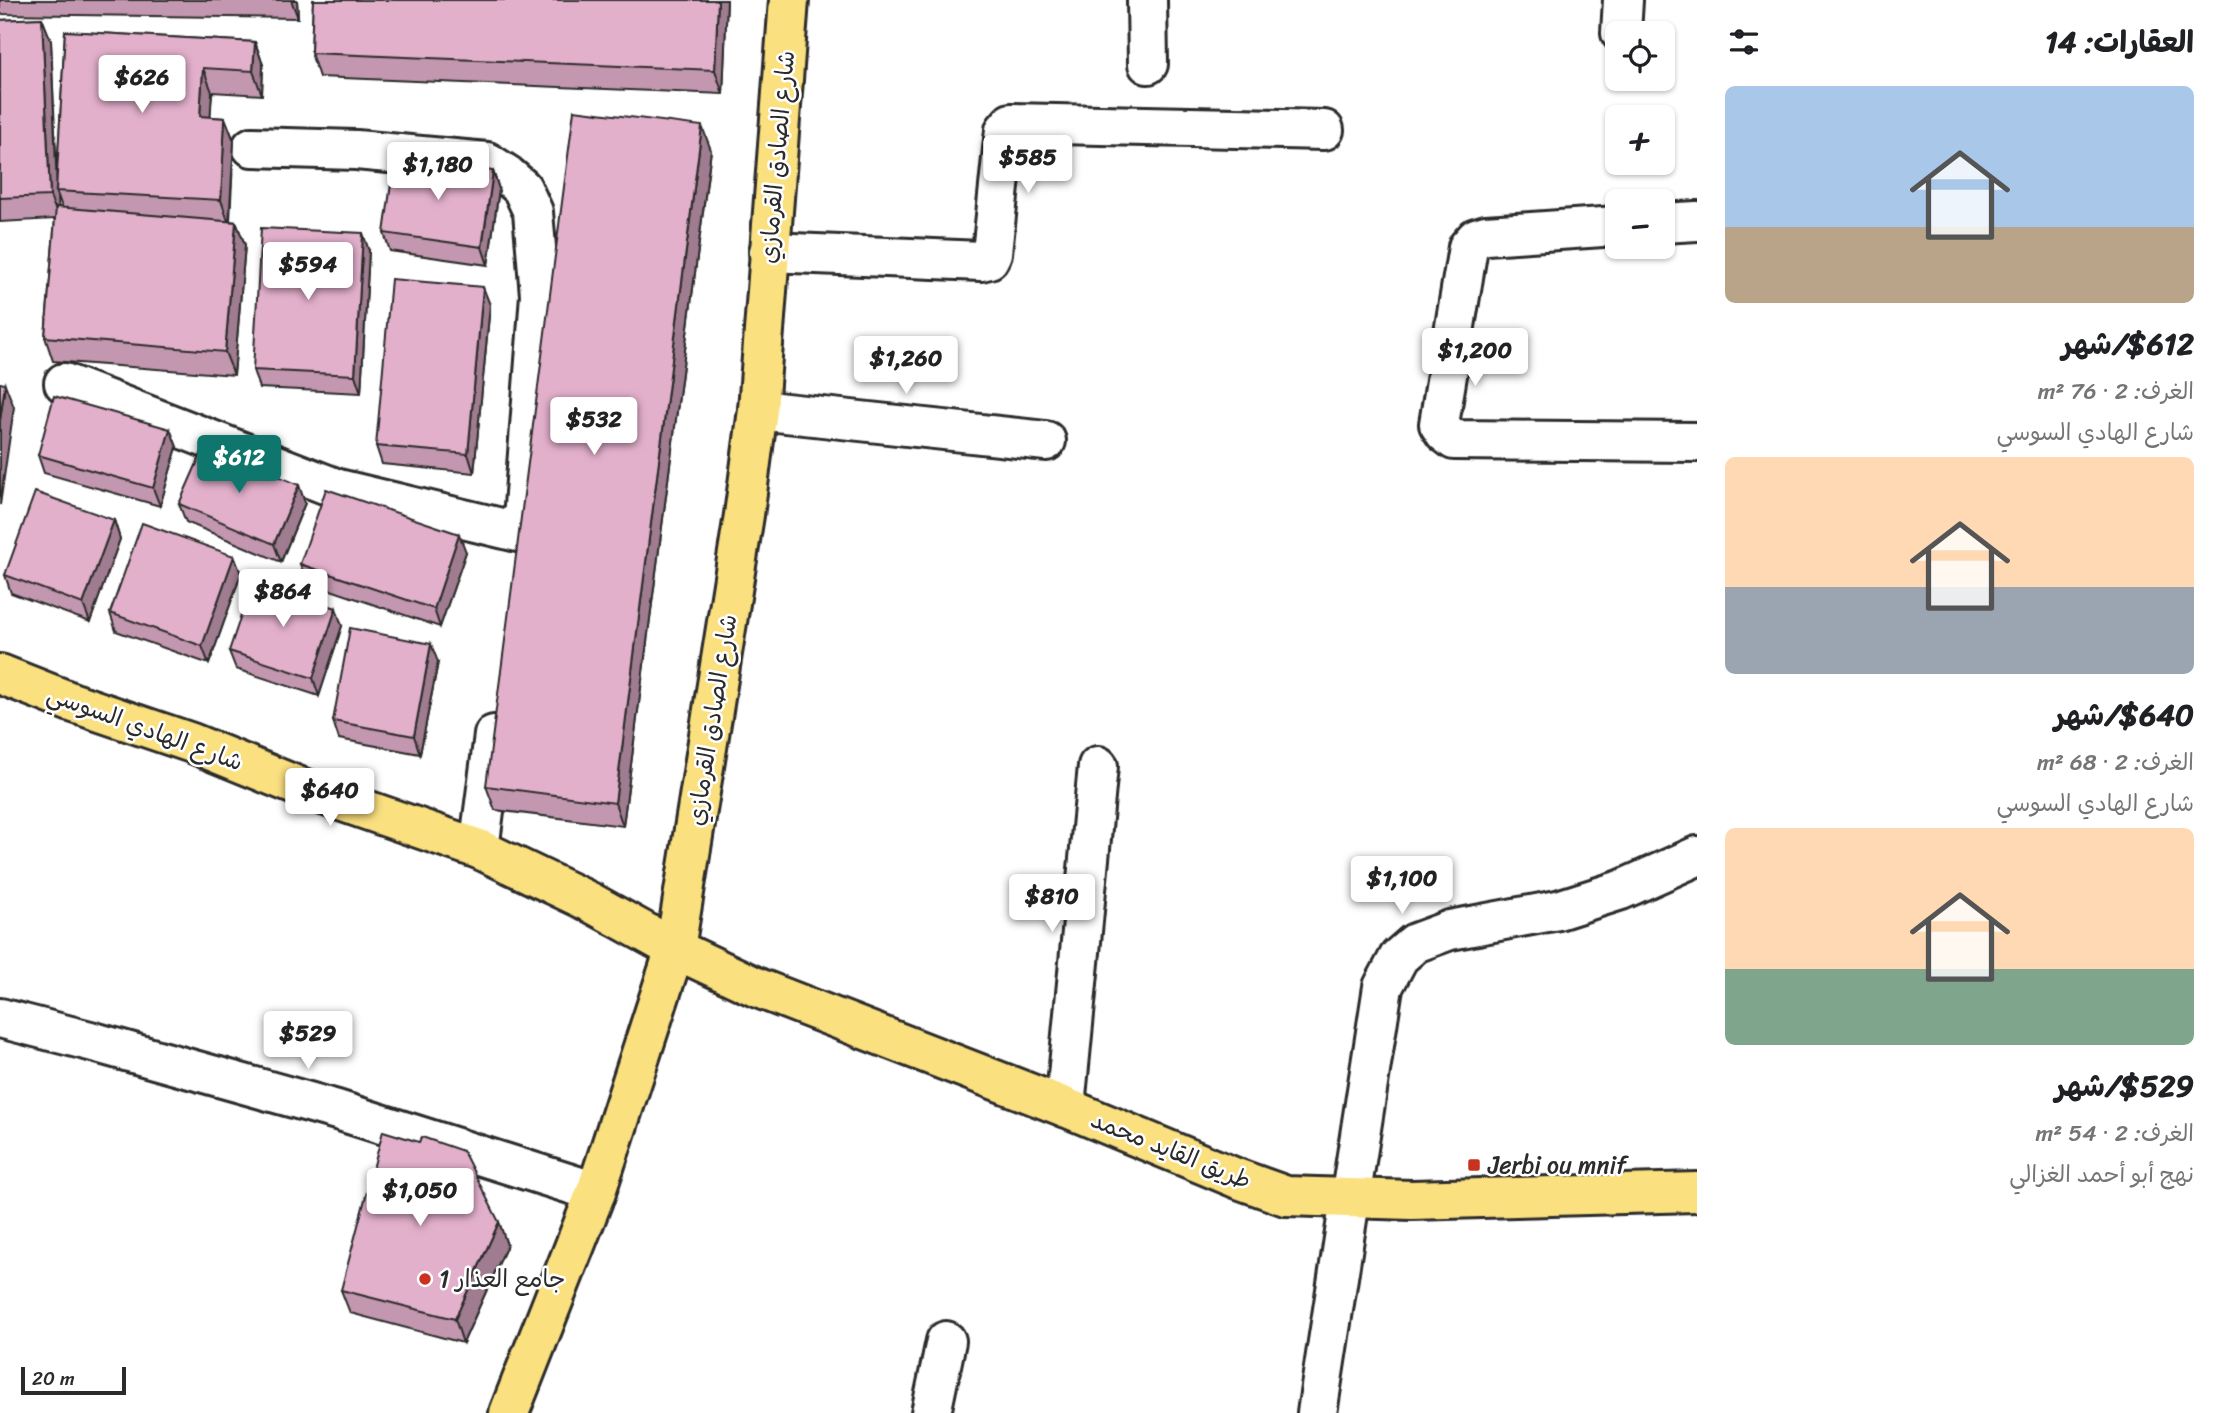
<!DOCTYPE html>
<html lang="ar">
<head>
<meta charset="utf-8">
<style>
	body { margin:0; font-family:Sriracha,"Playpen Sans Arabic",sans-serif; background:#f2f2f2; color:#202124; direction:rtl; height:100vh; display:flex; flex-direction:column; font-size:26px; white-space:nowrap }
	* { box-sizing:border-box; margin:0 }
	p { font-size:23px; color:#757577 }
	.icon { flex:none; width:38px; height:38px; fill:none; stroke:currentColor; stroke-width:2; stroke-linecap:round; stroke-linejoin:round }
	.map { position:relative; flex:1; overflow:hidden; direction:ltr }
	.side { display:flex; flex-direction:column; background:#fff; width:525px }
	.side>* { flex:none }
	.fabs { position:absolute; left:1605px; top:21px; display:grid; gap:14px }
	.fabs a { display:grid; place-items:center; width:70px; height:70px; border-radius:10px; background:#fff; box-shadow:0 2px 5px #0004; font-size:35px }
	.scale { position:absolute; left:21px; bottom:18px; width:105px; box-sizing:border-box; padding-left:7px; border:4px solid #2b2b2b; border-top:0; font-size:19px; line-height:24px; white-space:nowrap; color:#2b2b2b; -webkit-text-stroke:5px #fff; paint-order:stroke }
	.price { position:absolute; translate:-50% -60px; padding:0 16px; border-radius:7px; background:#fff; color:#222; font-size:23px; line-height:46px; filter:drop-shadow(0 2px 4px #0008) }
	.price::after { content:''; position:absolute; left:50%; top:42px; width:21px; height:16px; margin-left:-10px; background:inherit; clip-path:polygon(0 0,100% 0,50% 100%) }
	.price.active { background:#0f766e; color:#fff }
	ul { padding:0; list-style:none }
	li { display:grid; align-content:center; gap:14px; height:371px; padding:0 28px }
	li span { display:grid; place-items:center; height:217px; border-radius:10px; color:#555 }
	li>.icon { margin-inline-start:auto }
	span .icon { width:126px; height:126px; fill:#fffc; stroke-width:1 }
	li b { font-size:30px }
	h2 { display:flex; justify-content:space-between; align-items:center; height:84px; padding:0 28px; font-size:30px }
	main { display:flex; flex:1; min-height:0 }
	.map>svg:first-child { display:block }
</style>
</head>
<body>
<main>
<section class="side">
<h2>العقارات: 14<svg class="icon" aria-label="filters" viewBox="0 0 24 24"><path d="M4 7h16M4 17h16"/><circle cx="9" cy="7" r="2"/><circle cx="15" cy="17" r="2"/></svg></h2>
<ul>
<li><span style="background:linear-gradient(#a9c7e8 65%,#b9a48a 0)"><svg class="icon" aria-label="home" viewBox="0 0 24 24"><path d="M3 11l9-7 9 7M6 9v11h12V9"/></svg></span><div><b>$612/شهر</b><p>الغرف: 2 · 76 m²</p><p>شارع الهادي السوسي</p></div></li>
<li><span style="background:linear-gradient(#ffd9b3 60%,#9aa5b1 0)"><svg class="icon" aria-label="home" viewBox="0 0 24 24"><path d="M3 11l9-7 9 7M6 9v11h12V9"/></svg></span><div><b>$640/شهر</b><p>الغرف: 2 · 68 m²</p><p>شارع الهادي السوسي</p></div></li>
<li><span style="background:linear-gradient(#ffd9b3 65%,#7fa58c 0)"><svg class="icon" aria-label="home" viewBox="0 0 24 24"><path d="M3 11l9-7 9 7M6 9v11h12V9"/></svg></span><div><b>$529/شهر</b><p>الغرف: 2 · 54 m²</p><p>نهج أبو أحمد الغزالي</p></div></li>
</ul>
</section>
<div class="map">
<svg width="1697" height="1413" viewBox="0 0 1697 1413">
	<rect width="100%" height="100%" fill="#fff"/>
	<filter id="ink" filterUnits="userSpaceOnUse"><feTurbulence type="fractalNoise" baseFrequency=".0143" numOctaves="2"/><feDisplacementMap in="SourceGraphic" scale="14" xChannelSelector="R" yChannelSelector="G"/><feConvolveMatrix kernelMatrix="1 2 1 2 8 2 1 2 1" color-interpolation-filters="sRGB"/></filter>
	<g filter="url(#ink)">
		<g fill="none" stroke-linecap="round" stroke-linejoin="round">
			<defs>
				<path id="minor" d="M1147 0 1148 64
					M1621 33 1623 0
					M252 147 356 150 487 162 507 175 522 188 533 212 540 295 522 533
					M1662 223 1697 221
					M1617 226 1486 235 1476 238 1468 247 1439 424 1445 433 1454 440 1697 442
					M769 252 981 261 989 259 992 253 1005 130 1011 123 1324 130
					M64 383 338 489 522 533
					M758 410 1046 441
					M479 849 494 735
					M0 1018 90 1041 337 1110 596 1192
					M1065 1107 1098 766
					M931 1413 946 1341
					M1317 1413 1383 987 1399 957 1415 943 1450 930 1558 910 1621 890 1697 856"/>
				<path id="major" d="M0 674 71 702 192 743 300 787 479 849 590 902 675 949 758 988 1065 1107 1236 1178 1286 1196 1412 1200 1697 1192
					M509 1413 596 1192 675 949 744 515 758 410 789 0"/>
			</defs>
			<use href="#minor" stroke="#2b2b2b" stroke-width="44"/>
			<use href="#major" stroke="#2b2b2b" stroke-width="44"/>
			<use href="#minor" stroke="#fff" stroke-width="38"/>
			<use href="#major" stroke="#fbe080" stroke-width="38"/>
		</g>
		<path fill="#c397af" stroke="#2b2b2b" stroke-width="2" fill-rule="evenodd" d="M0 0H297L298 18 0 14Z
			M313 0H727L723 94 319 77 311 53Z
			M42 18 51 41 57 176 65 31 255 42 263 65 262 95 212 92 210 117 225 118 234 141 230 221 236 222 245 245 234 375 53 361 45 337 55 219 0 222V20ZM58 196 62 207H58Z
			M711 150 623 826 495 810 486 786Z
			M493 171 499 189 488 265 390 251 384 233Z
			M369 251 361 393 259 388 253 370Z
			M490 305 474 473 382 464 376 446Z
			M170 429 177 447 160 506 44 473 38 455Z
			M305 503 281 562 186 522 179 504Z
			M114 520 120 539 90 622 11 593 5 575Z
			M466 552 440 627 307 582 300 564Z
			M234 556 241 574 209 664 116 631 110 613Z
			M342 626 319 696 236 669 229 651Z
			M438 662 420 754 339 739 333 721Z
			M499 1222 507 1245 463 1343 350 1313 341 1290Z"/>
		<path fill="#9f7b8f" stroke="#2b2b2b" stroke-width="2" d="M291 0H297L298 18Z
			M718 0H727L723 94 715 70Z
			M42 18 51 41 57 191H56L58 196 59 219 50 196Z
			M255 42 263 65 262 95 253 71Z
			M203 68 212 92 209 140 200 116Z
			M225 118 234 141 229 224 221 200Z
			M702 126 711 150 623 826 615 803Z
			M493 171 499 189 488 265 482 247Z
			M236 222 245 245 234 375 225 352Z
			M363 233 369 251 361 393 355 375Z
			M483 287 490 305 474 473 468 454Z
			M5 384 14 407 0 505V420Z
			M170 429 177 447 160 506 153 488Z
			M299 485 305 503 281 562 274 544Z
			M114 520 120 539 90 622 83 604Z
			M459 534 466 552 440 627 434 609Z
			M234 556 241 574 209 664 202 646Z
			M336 608 342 626 319 696 313 678Z
			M431 644 438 662 420 754 414 736Z
			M499 1222 507 1245 463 1343 455 1319Z"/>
		<path fill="#e3b0cc" stroke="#2b2b2b" stroke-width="2" d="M313 0H718L715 70 311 53Z
			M42 18 50 196 0 198V20Z
			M65 31 255 42 253 71 203 68 200 116 225 118 221 200 56 191Z
			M574 110 702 126 615 803 486 786Z
			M395 156 493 171 482 247 384 233Z
			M56 207 236 222 225 352 45 337Z
			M261 228 363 233 355 375 253 370Z
			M391 279 483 287 468 454 376 446Z
			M0 383 5 384 0 420Z
			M54 396 170 429 153 488 38 455Z
			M205 445 299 485 274 544 179 504Z
			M326 489 459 534 434 609 300 564Z
			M35 492 114 520 83 604 5 575Z
			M142 523 234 556 202 646 110 613Z
			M253 580 336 608 313 678 229 651Z
			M350 628 431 644 414 736 333 721Z
			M383 1131 419 1142 422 1137 463 1151 499 1222 455 1319 341 1290Z"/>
	</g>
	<g fill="#c8321e" stroke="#fff" stroke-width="2.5">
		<rect x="1467" y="1158" width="14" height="14" rx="3.5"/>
		<circle cx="425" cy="1279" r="7"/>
	</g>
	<g text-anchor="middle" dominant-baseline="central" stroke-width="5" stroke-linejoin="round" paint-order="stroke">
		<g font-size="24" fill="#2b2b2b" stroke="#fff">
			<text transform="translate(777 157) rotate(-85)">شارع الصادق القرمازي</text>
			<text transform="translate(712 720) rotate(-81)">شارع الصادق القرمازي</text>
			<text transform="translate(145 728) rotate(20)">شارع الهادي السوسي</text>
			<text transform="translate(1171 1150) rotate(22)">طريق القايد محمد</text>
		</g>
		<g font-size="24" fill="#2b2b2b" stroke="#fff" text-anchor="start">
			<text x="1488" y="1165">Jerbi ou mnif</text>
			<text x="439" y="1279">جامع العذار 1</text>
		</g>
	</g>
</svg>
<div class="fabs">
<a><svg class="icon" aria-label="locate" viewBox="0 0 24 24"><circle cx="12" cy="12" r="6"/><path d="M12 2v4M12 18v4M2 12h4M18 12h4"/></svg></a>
<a>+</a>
<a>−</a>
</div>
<div class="scale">20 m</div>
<b class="price" style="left:142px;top:115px">$626</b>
<b class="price" style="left:1028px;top:195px">$585</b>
<b class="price" style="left:438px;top:202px">$1,180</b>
<b class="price" style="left:308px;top:302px">$594</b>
<b class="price" style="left:1475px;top:388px">$1,200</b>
<b class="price" style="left:906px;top:396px">$1,260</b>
<b class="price" style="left:594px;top:457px">$532</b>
<b class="price active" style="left:239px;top:495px">$612</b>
<b class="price" style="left:283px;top:629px">$864</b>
<b class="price" style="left:330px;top:828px">$640</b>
<b class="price" style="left:1402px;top:916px">$1,100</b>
<b class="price" style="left:1052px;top:934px">$810</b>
<b class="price" style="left:308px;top:1071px">$529</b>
<b class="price" style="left:420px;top:1228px">$1,050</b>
</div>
</main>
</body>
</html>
